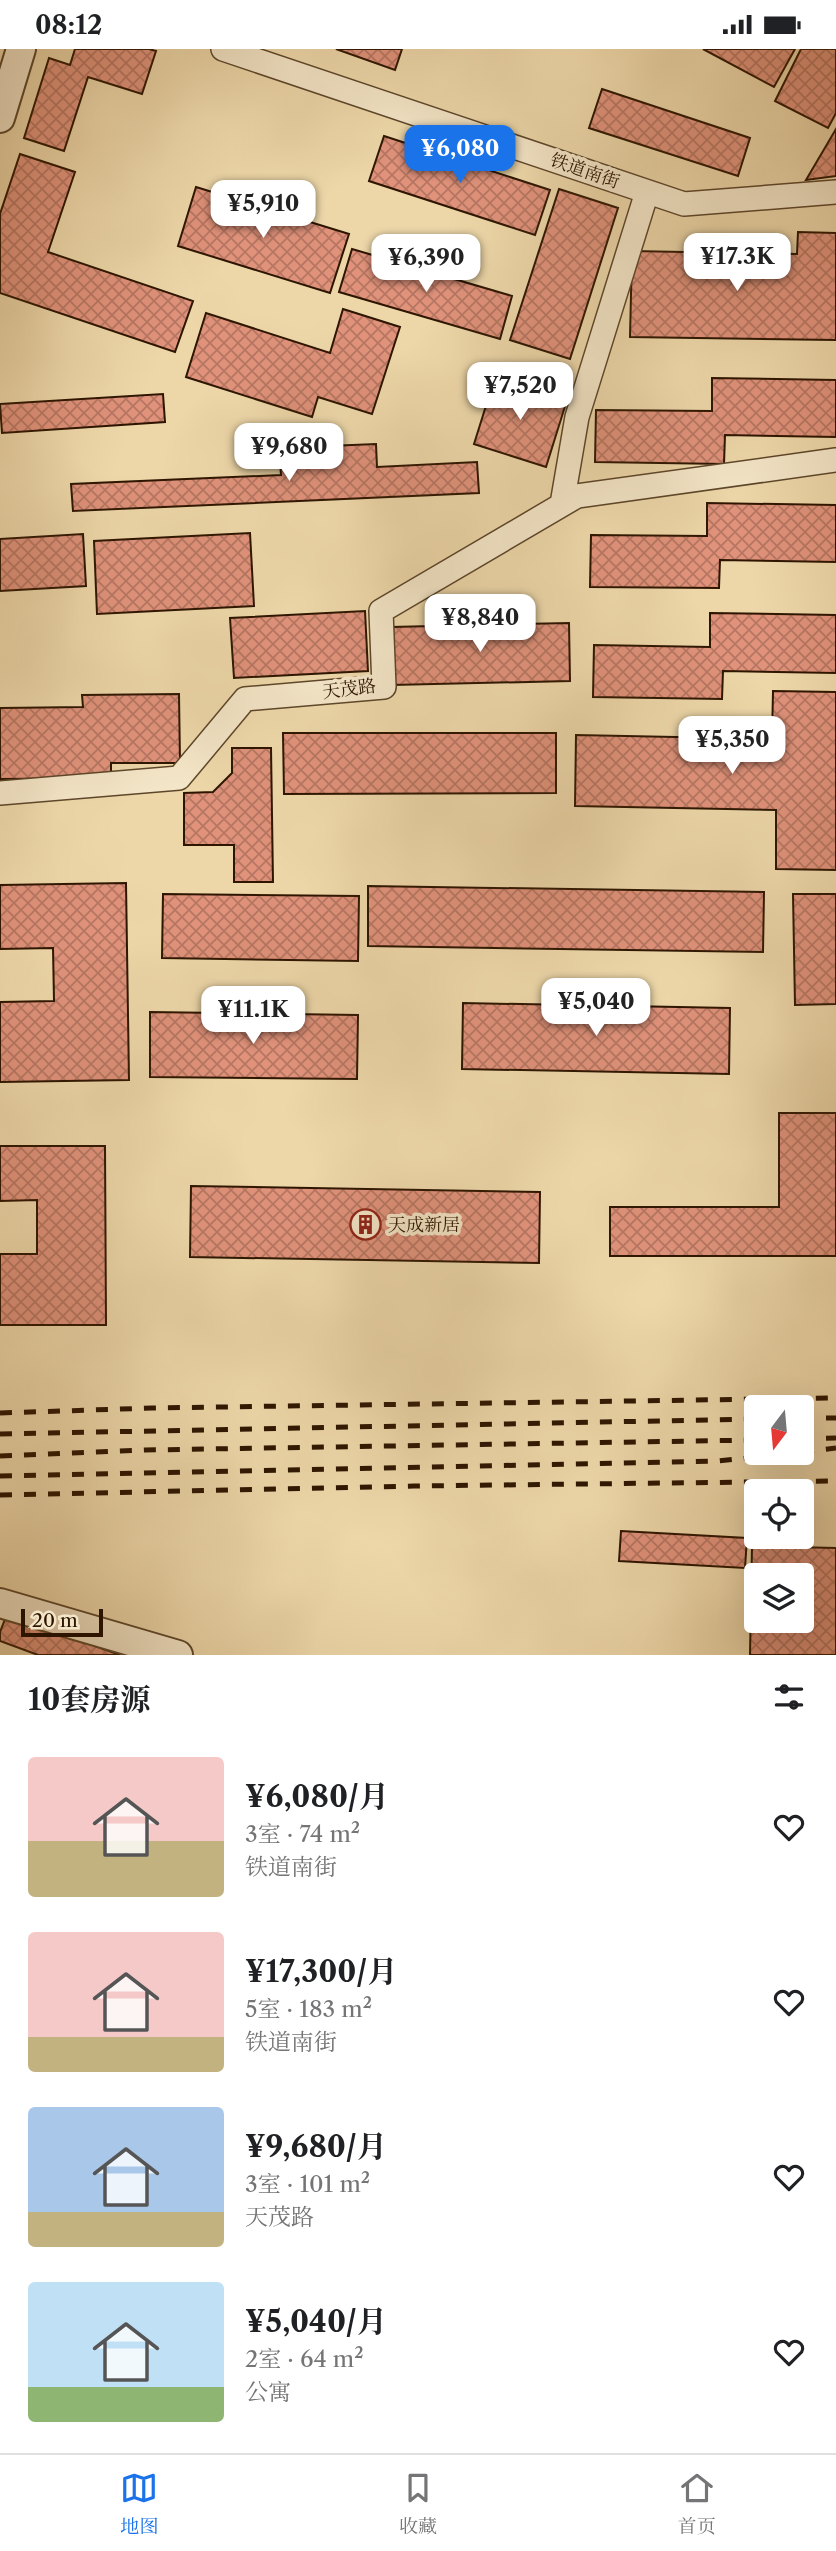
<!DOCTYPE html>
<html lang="zh">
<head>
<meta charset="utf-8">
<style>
	body { margin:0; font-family:"Libre Caslon Text","Noto Serif SC",serif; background:#f2f2f2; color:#202124; height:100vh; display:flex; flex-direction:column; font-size:26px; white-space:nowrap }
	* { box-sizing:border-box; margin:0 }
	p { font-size:23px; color:#757577 }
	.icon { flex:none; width:38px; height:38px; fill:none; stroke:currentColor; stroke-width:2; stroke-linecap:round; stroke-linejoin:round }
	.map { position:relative; height:1606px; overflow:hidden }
	.panel { display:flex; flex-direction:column; background:#fff; flex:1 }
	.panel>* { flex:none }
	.needle { width:46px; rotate:196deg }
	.controls { position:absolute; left:744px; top:1346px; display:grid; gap:14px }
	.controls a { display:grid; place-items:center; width:70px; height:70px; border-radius:7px; background:#fff; box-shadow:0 7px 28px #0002; font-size:35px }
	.scale { position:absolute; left:21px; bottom:18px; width:82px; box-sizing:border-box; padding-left:7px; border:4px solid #2d1500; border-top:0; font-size:19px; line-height:24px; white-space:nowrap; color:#2d1500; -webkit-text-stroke:5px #f3e5c7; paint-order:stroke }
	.price { position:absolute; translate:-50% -60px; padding:0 16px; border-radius:14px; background:#fff; color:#222; font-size:23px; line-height:46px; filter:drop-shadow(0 2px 4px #0008) }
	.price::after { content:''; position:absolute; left:50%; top:42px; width:21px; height:16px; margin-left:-10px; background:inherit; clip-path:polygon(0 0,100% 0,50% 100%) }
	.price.current { background:#1a73e8; color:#fff }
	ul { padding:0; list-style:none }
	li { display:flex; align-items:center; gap:21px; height:175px; padding:0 28px }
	li span { display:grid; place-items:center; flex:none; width:196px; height:140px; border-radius:7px; color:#555 }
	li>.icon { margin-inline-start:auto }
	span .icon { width:84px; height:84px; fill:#fffc; stroke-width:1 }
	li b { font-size:30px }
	h2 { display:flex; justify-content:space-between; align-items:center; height:84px; padding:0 28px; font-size:30px }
	.status { display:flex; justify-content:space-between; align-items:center; height:49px; padding:0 35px; background:#fff; direction:ltr }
	.status svg { height:19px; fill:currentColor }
	.dock { display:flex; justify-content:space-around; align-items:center; height:98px; border-top:2px solid #e0e0e0; background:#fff; font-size:19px; color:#757577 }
	.dock a { display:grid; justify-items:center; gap:4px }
	.dock .current { color:#1a73e8 }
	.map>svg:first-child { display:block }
</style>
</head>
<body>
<div class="status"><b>08:12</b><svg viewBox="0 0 49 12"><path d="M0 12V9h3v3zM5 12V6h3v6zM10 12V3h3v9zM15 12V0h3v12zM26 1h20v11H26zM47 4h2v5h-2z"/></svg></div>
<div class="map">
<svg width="836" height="1606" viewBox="0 0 836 1606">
	<defs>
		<pattern id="building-cross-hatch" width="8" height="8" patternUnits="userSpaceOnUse" patternTransform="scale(1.75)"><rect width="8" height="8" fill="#e0927b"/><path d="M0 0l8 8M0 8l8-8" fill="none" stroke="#b67662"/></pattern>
	</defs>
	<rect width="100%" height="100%" fill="#edd7a9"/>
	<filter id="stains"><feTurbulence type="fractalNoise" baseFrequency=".00286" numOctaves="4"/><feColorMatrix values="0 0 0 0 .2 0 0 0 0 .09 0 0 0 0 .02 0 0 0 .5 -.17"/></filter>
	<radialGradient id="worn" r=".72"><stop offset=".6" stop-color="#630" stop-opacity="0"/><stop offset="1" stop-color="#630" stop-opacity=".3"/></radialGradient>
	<path fill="url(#building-cross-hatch)" stroke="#2d1500" stroke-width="2" fill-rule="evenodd" d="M75 0H149L156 2 142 45 88 28 64 102 24 89 49 9 70 16Z
		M336 0H402L395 21Z
		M703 0H795L774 38Z
		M801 0H836V64L828 79 775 52Z
		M602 40 750 89 738 127 589 79Z
		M836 80V127L806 131Z
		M384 87 550 141 535 186 369 132Z
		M20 105 75 123 48 203 193 252 175 303 0 244V165Z
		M196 138 349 185 330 244 178 197Z
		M559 140 618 159 570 310 510 291Z
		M798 183 836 184V291L630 288 632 202 797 205Z
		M352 200 512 247 500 290 339 243Z
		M343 260 400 278 372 365 318 348 312 368 186 328 206 264 330 304Z
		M495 328 567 351 546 418 474 395Z
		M712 329 836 331V388L725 386 724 415 595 413 596 361 712 362Z
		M163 345 165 373 2 384 0 355Z
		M376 395 377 418 477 413 479 444 73 462 71 435 281 426 279 399Z
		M707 454 836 456V513L720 511 719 539 590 538 591 486 707 487Z
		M250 484 254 557 97 565 94 492Z
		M83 485 86 537 0 542V490Z
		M365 562 368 622 234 629 230 569Z
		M710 564 836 566V624L723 622 722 650 593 648 594 596 710 598Z
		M569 574 570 632 392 636 391 578Z
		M773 642 836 643V821L776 820V761L575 757 576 686 772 690Z
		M179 645 180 714H111V729L0 730V659L83 658 82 646Z
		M283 684H556V744L284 745Z
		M232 699H271L273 833H234V796H184V744L213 743 232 724Z
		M126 834 129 1031 0 1033V953L54 952 53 899 0 900V836Z
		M368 837 764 843 763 903 368 897Z
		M163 845 359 847 358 912 162 909Z
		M793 845H836V955L795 956Z
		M463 954 730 959 729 1025 462 1020Z
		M150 963 358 966 357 1030 150 1028Z
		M779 1064H836V1207H610V1158H779Z
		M0 1097H105L106 1276H0V1205H37V1151L0 1152Z
		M191 1137 540 1143 539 1214 190 1208Z
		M621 1482 747 1489 745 1519 619 1512Z
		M752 1497 836 1499V1606H750ZM756 1526H802V1572H756Z
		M7 1565 120 1606H38L0 1592V1583Z"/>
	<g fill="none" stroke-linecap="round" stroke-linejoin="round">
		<defs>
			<path id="minor" d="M223 0 684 155 836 143
				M562 455 577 368 647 143
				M0 744 179 729 245 650 384 638 381 562 577 447 836 411"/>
			<path id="tertiary" d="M0 69 21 0
				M0 1554 178 1606"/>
		</defs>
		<use href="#minor" stroke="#5d462a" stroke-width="26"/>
		<use href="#tertiary" stroke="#5d462a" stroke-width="32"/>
		<use href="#minor" stroke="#f3e5c7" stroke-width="23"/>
		<use href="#tertiary" stroke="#f3e5c7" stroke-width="28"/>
		<path stroke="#2d1500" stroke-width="5" stroke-dasharray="12 12" stroke-linecap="butt" d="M0 1364 152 1359 836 1349
			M802 1369H836
			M0 1385 756 1370
			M802 1390 836 1389
			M802 1403 836 1399
			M0 1407 145 1401 756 1391
			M0 1427 718 1412 797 1404
			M0 1446 414 1437 836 1432"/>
	</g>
	<defs>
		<symbol id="building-ring" viewBox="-11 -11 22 22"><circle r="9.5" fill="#f3e5c7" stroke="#8f2418" stroke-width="1.5"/><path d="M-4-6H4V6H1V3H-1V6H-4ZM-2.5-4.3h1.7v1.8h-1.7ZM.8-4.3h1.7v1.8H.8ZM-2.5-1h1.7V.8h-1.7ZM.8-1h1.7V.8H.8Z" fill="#8f2418"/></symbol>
	</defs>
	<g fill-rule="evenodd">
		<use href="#building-ring" x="348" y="1158" width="35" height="35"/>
	</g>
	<g text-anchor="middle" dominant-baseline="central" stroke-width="7" stroke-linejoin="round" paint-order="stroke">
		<g font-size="18" fill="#2d1500" stroke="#f3e5c7">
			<text transform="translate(585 122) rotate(19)">铁道南街</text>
			<text transform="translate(349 640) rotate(-7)">天茂路</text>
		</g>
		<g font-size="18" fill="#2d1500" stroke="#f3e5c7" text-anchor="start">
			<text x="388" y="1176">天成新居</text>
		</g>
	</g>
	<rect width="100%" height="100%" filter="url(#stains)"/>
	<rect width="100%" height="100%" fill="url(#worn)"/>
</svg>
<div class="controls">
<a><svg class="needle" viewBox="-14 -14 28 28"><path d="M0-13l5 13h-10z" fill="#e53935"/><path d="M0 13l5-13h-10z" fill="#757577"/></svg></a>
<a><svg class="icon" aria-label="locate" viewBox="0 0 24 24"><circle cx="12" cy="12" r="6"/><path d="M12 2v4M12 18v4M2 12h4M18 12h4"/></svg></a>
<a><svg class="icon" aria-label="layers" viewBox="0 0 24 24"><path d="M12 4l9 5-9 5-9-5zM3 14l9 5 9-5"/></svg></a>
</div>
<div class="scale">20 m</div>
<b class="price current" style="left:460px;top:136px">¥6,080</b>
<b class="price" style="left:263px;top:191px">¥5,910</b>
<b class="price" style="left:737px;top:244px">¥17.3K</b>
<b class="price" style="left:426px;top:245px">¥6,390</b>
<b class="price" style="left:520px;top:373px">¥7,520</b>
<b class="price" style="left:289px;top:434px">¥9,680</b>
<b class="price" style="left:480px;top:605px">¥8,840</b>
<b class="price" style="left:732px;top:727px">¥5,350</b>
<b class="price" style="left:596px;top:989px">¥5,040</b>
<b class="price" style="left:253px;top:997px">¥11.1K</b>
</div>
<section class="panel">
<h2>10套房源<svg class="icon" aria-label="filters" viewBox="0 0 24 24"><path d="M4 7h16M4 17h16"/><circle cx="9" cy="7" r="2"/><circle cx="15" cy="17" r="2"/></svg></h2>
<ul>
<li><span style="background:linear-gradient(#f6c9c9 60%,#c2b280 0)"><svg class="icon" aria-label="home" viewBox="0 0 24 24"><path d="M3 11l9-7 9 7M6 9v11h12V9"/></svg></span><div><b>¥6,080/月</b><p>3室 · 74 m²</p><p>铁道南街</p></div><svg class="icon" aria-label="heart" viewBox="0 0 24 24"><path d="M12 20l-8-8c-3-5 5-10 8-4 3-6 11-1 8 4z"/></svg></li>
<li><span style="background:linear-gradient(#f6c9c9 75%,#c2b280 0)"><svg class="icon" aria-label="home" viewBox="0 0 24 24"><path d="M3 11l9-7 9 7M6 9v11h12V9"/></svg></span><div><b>¥17,300/月</b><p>5室 · 183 m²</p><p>铁道南街</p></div><svg class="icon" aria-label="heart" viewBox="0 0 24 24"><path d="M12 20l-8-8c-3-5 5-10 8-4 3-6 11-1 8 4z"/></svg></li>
<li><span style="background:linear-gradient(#a9c7e8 75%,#c2b280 0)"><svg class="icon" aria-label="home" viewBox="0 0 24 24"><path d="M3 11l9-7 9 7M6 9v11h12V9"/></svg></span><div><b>¥9,680/月</b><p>3室 · 101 m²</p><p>天茂路</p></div><svg class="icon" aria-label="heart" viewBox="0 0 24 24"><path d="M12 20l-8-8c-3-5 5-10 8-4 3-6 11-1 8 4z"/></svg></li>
<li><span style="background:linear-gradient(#bfe0f5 75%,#8fb573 0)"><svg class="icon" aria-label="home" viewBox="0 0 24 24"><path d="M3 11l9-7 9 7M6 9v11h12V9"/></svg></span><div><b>¥5,040/月</b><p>2室 · 64 m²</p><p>公寓</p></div><svg class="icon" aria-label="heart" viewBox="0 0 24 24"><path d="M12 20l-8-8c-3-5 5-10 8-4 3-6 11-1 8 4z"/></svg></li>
</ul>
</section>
<nav class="dock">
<a class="current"><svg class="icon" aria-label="map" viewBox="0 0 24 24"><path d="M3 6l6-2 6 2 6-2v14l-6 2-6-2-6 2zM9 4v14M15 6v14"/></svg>地图</a>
<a><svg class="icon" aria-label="saved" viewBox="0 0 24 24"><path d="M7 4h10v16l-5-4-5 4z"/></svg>收藏</a>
<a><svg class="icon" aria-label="home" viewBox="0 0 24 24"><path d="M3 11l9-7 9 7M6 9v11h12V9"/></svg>首页</a>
</nav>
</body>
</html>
